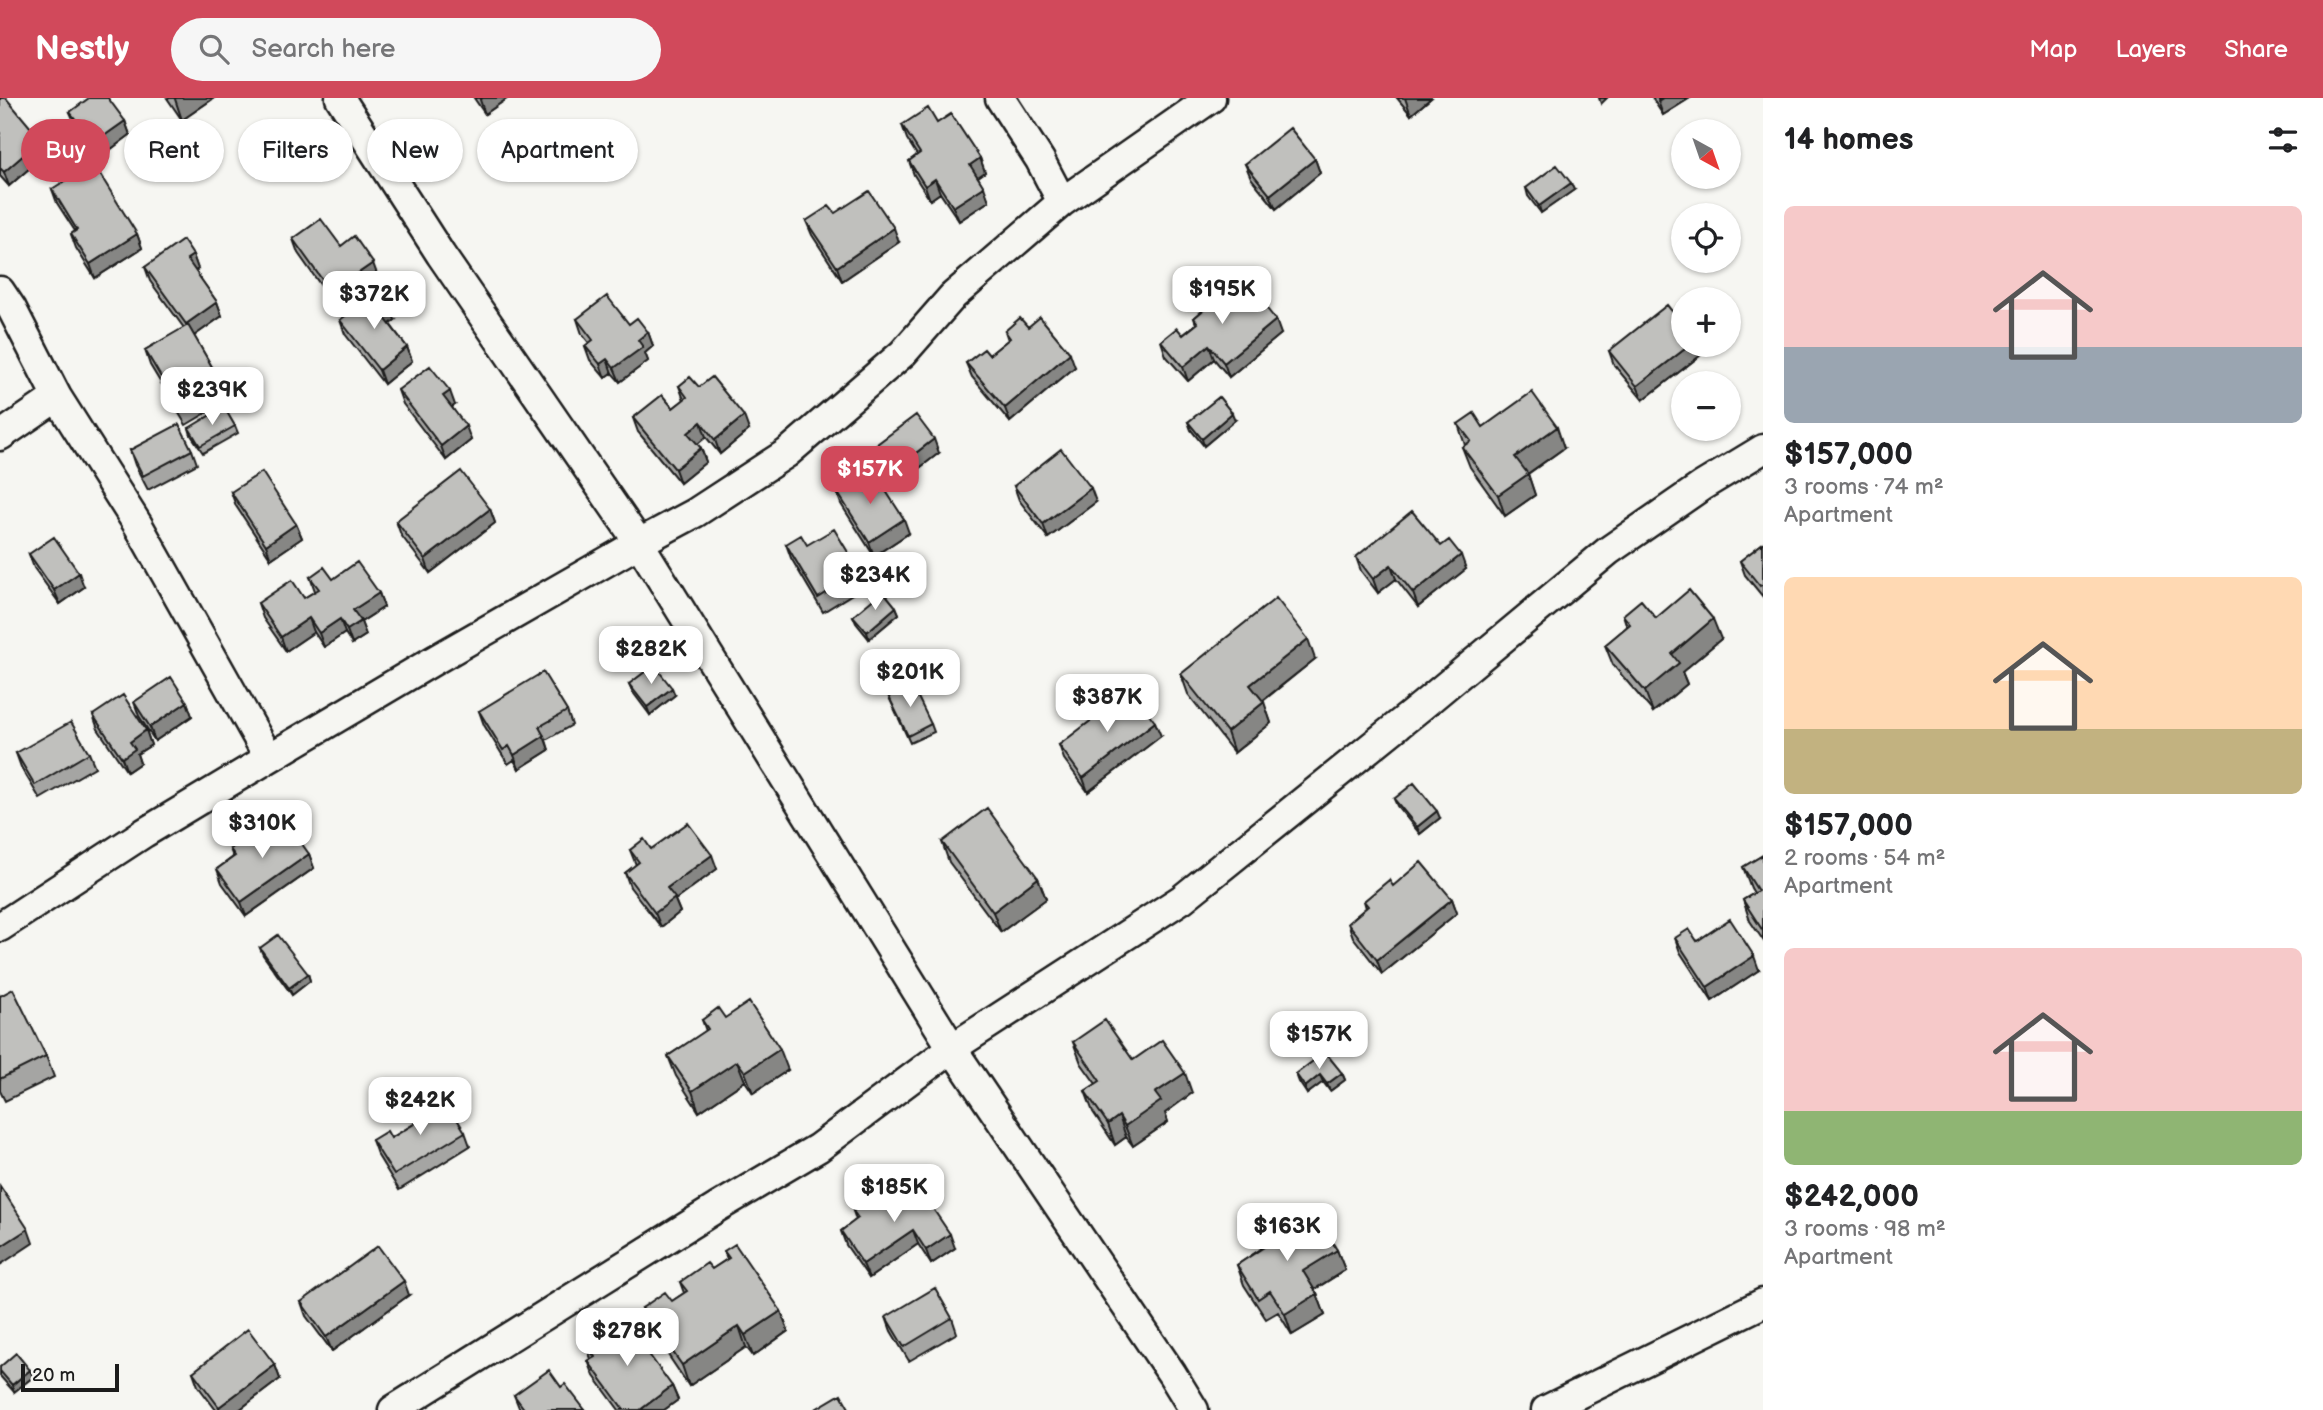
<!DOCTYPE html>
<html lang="en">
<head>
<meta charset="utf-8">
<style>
	body { margin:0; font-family:"Balsamiq Sans",sans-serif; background:#f6f6f6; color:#202124; height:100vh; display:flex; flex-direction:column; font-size:26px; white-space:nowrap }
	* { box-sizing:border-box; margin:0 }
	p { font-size:23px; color:#757577 }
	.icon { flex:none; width:38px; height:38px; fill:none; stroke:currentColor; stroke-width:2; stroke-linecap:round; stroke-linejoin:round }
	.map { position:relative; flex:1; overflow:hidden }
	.sheet { display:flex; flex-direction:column; background:#fff; width:560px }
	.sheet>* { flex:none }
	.guide { position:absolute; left:21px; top:21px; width:665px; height:63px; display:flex; gap:14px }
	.needle { width:46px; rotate:140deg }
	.buttons { position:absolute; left:1671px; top:21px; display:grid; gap:14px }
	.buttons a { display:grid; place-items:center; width:70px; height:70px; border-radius:50%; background:#fff; box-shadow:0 2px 5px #0004; font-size:35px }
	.scale { position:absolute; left:21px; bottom:18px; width:98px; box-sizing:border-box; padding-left:7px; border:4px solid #1c1c1c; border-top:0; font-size:19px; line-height:24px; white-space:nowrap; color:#1c1c1c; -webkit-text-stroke:5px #f6f6f2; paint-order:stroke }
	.price { position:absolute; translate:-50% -60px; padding:0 16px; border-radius:14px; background:#fff; color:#222; font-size:23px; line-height:46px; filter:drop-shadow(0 2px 4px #0008) }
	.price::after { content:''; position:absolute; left:50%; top:42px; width:21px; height:16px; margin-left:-10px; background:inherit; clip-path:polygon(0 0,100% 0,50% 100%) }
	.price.current { background:#d1495b; color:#fff }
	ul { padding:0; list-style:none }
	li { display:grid; align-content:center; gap:14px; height:371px; padding:0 21px }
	li span { display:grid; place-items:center; height:217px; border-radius:10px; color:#555 }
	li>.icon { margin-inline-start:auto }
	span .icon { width:126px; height:126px; fill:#fffc; stroke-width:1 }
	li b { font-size:30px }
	h2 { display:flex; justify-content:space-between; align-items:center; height:84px; padding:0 21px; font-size:30px }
	.chip { padding:0 24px; border-radius:32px; background:#fff; box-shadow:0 2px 5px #0004; font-size:24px; line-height:63px }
	.chip.current { background:#d1495b; color:#fff }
	header { display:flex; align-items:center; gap:42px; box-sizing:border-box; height:98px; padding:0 35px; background:#d1495b; color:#fff }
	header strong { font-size:33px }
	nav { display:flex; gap:38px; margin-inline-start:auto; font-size:24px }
	.search { width:490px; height:63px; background:#f6f6f6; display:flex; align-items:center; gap:18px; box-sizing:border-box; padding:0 24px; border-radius:38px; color:#757577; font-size:26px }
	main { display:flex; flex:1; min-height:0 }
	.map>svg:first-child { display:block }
</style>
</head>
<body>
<header>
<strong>Nestly</strong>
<div class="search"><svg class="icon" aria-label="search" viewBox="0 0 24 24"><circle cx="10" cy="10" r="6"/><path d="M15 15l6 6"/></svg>Search here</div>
<nav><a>Map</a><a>Layers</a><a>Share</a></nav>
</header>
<main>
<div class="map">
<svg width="1763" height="1312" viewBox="0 0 1763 1312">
	<rect width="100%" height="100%" fill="#f6f6f2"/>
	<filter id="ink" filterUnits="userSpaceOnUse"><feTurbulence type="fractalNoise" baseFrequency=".0143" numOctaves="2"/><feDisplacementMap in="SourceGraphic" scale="14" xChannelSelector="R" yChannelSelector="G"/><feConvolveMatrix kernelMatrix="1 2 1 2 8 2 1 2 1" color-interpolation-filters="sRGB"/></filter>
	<g filter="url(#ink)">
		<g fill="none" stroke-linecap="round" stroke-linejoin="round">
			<defs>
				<path id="minor" d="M340 0 441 157 639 445 952 950 1172 1276 1194 1312
					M1000 0 1040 62 1062 104
					M0 193 12 211 57 299 138 427 269 660
					M0 338 57 299
					M0 829 144 735 269 660 433 563 639 445 695 415 787 355 903 255 953 198 1062 104 1211 0
					M393 1312 718 1109 818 1050 952 950 1182 801 1423 607 1608 453 1702 388 1763 351
					M1546 1312 1763 1205"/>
			</defs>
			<use href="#minor" stroke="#1c1c1c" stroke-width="33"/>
			<use href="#minor" stroke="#f6f6f2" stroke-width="28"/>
		</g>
		<path fill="#a5a5a3" stroke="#1c1c1c" stroke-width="2" d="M167 0H214L182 22Z
			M474 0H508L485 16Z
			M1397 0H1431L1411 17Z
			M1652 0H1690L1663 17Z
			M0 1 46 56 9 88 0 78Z
			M70 14 125 23 130 37 99 60 76 28Z
			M937 25 980 60 985 74 978 79 989 103 959 123 940 95 930 102 914 77 909 63 917 57 907 41 902 27Z
			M1315 61 1320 75 1276 111 1251 80 1245 66Z
			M1526 90 1574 92 1541 115 1528 98Z
			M52 91 137 136 142 150 95 180 76 150 71 136 75 133 57 105Z
			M835 115 899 144 842 183 812 137 806 123Z
			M293 141 341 148 378 179 336 209 298 155Z
			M193 157 198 171 195 173 217 204 222 218 194 238 223 288 228 302 186 327 150 267 145 252 184 230 150 183 145 169Z
			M1236 195 1281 236 1229 279 1214 261 1188 283 1166 258 1161 243 1183 237 1196 226 1194 220 1207 209 1205 204Z
			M577 221 629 226 648 234 653 248 645 255 648 263 620 284 612 275 605 280 590 262 585 248 589 245 582 236Z
			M340 222H395L390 226 407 249 412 263 384 286 345 236Z
			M1028 229 1075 269 1010 324 972 279 966 265 989 257 1008 242 1005 233Z
			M1684 247H1697L1701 257 1643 302 1614 267 1609 253Z
			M679 288 699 289 749 332 720 356 706 339 697 346 701 350 706 364 680 385 638 334 633 320 673 310 684 302Z
			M398 292 455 307 452 309 471 342 446 362 403 306Z
			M1235 322 1204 348 1191 332 1188 324Z
			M1458 326 1483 329 1564 350 1528 376 1535 397 1505 418 1470 369 1462 349 1465 347Z
			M235 328 238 335 203 355 191 337 189 330Z
			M877 346 939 355 900 385 882 360Z
			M130 352H192L197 366 148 392 135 367Z
			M1014 388 1096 404 1048 440 1019 402Z
			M836 392 909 435 874 458 841 406Z
			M231 394 296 426 302 440 271 461 236 408Z
			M490 411 495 425 430 475 401 437 396 423Z
			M1763 445V499L1745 477 1740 463Z
			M786 446 860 474 865 488 823 514 791 460Z
			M1441 448 1466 471 1418 509 1396 481 1378 495 1361 473 1356 459Z
			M29 456 84 489 60 506 34 470Z
			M310 479 333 481 379 495 384 509 361 524 366 537 352 546 345 535 324 549 314 534 286 553 263 520 258 505 304 500 315 493Z
			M896 509 899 516 869 541 856 525 853 518Z
			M1623 517 1656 520 1721 541 1682 574 1687 586 1653 614 1613 567 1605 547 1627 529Z
			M1315 561 1263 603 1271 625 1234 655 1188 596 1181 576Z
			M629 586 675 597 650 617 632 593Z
			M888 597 931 626 934 634 910 645Z
			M134 604H187L192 618 155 643 139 618Z
			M479 613H567L572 627 546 642 549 652 519 671 514 662 508 666 484 627Z
			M93 617 146 632 151 647 137 656 140 665 127 674 98 631Z
			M1161 638 1088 694 1064 661 1059 647Z
			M16 655H89L95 669 40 701 21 669Z
			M1394 701 1440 720 1420 736 1397 708Z
			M258 741 309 756 314 770 246 818 222 785 217 771 233 759 230 751Z
			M942 744 1038 780 1046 801 1001 834 949 764Z
			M651 751 717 771 675 802 680 814 661 829 630 789 625 775 636 767 630 752Z
			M1763 757V842L1750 823 1743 802 1754 795 1751 790 1743 769Z
			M1452 801 1457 815 1382 876 1353 839 1348 825 1366 810 1364 803Z
			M1675 840 1697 843 1759 872 1712 903 1680 854Z
			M260 850 308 876 310 883 292 897 263 857Z
			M0 898 46 958 54 979 5 1003 0 993Z
			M725 920 788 972 753 995 745 983 699 1014 676 978 668 958 706 933 702 922Z
			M1073 944 1133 962 1192 995 1165 1015 1168 1024 1133 1048 1126 1039 1115 1047 1093 1014 1085 993 1096 986 1081 965Z
			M1342 975 1345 982 1330 993 1323 984 1307 996 1299 984 1296 976Z
			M426 1006 465 1034 470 1048 399 1092 377 1056 372 1042 391 1040 430 1016Z
			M888 1107 955 1150 931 1166 918 1146 869 1180 846 1147 841 1133 856 1122 853 1113Z
			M1256 1136 1284 1137 1337 1152 1345 1172 1314 1192 1317 1196 1325 1217 1292 1237 1278 1214 1266 1221 1244 1187 1237 1167 1261 1151Z
			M724 1153 781 1213 788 1233 753 1258 746 1249 689 1288 650 1230 642 1210 672 1203 684 1195 680 1184 712 1171 727 1161Z
			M409 1197 332 1253 306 1218 301 1204Z
			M886 1219 952 1220 957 1235 909 1263 891 1233Z
			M587 1249 672 1288 678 1302 664 1312H619L594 1278 588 1263 591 1261Z
			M275 1267 280 1281 239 1312H216L198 1288 193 1274Z
			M0 1269 30 1272 33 1279 14 1294 0 1278Z
			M561 1289 585 1312H520L514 1297Z"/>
		<path fill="#868684" stroke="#1c1c1c" stroke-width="2" d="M176 0H214L182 22 175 1Z
			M483 0H508L485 16 480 2Z
			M1405 0H1431L1411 17Z
			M1599 0H1607L1601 6Z
			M1663 0H1690L1663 17 1658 3Z
			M125 23 130 37 99 60 94 45Z
			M41 42 46 56 9 88 4 74Z
			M980 60 985 74 975 81 970 67Z
			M1315 61 1320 75 1276 111 1270 97Z
			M935 81 940 95 930 102 925 88Z
			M1571 85 1574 92 1541 115 1539 108Z
			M984 89 989 103 959 123 953 109Z
			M894 130 899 144 842 183 837 169Z
			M137 136 142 150 95 180 90 166Z
			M193 157 198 171 192 175 187 161Z
			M373 165 378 179 336 209 331 194Z
			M217 204 222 218 191 240 186 226Z
			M390 208 395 222 386 229 381 215Z
			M1276 222 1281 236 1229 279 1224 265Z
			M648 234 653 248 645 255 648 263 620 284 614 270 638 242Z
			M1209 247 1214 261 1188 283 1183 269Z
			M1690 247H1697L1701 257 1643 302 1637 288Z
			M407 249 412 263 384 286 379 272Z
			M1070 255 1075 269 1010 324 1005 310Z
			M607 261 612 275 605 280 600 266Z
			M450 293 455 307 448 312 443 298Z
			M1232 315 1235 322 1204 348 1202 341Z
			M744 318 749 332 720 356 715 342Z
			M701 324 706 339 694 349 688 335Z
			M466 328 471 342 446 362 441 348Z
			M1557 329 1564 350 1523 379 1515 359Z
			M934 341 939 355 900 385 895 371Z
			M701 350 706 364 680 385 675 371Z
			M1528 376 1535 397 1505 418 1498 397Z
			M1091 390 1096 404 1048 440 1043 426Z
			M490 411 495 425 430 475 425 461Z
			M904 421 909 435 874 458 869 444Z
			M296 426 302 440 271 461 266 447Z
			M1461 457 1466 471 1418 509 1413 495Z
			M1391 467 1396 481 1378 495 1373 481Z
			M79 475 84 489 60 506 54 492Z
			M379 495 384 509 361 524 366 537 352 546 347 532 353 512Z
			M896 509 899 516 869 541 867 534Z
			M309 520 314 534 286 553 281 539Z
			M340 521 345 535 324 549 319 535Z
			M1713 521 1721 541 1682 574 1687 586 1653 614 1645 593 1672 556Z
			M1308 541 1315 561 1257 607 1250 587Z
			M672 590 675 597 650 617 647 609Z
			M187 604 192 618 155 643 150 629Z
			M1264 604 1271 625 1234 655 1227 634Z
			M1155 624 1161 638 1088 694 1083 680Z
			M146 632 151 647 137 656 140 665 127 674 122 660 130 644Z
			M544 638 549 652 519 671 514 657Z
			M1437 713 1440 720 1420 736 1417 729Z
			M309 756 314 770 246 818 241 804Z
			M712 757 717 771 675 802 680 814 661 829 655 815 667 790Z
			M1038 780 1046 801 1001 834 993 814Z
			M1452 801 1457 815 1382 876 1377 862Z
			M1754 858 1759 872 1712 903 1707 889Z
			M308 876 310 883 292 897 289 890Z
			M780 951 788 972 753 995 745 974Z
			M737 963 745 983 699 1014 692 993Z
			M1185 975 1192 995 1165 1015 1168 1024 1133 1048 1125 1028 1155 995Z
			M1342 975 1345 982 1330 993 1327 986Z
			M1320 977 1323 984 1307 996 1305 989Z
			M1119 1018 1126 1039 1115 1047 1108 1026Z
			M28 1131 33 1145 0 1167V1149Z
			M913 1132 918 1146 869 1180 863 1166Z
			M950 1136 955 1150 931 1166 926 1152Z
			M1337 1152 1345 1172 1310 1194 1303 1173Z
			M404 1183 409 1197 332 1253 326 1239Z
			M1317 1196 1325 1217 1292 1237 1285 1216Z
			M781 1213 788 1233 753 1258 745 1237Z
			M739 1228 746 1249 689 1288 682 1267Z
			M275 1267 280 1281 239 1312H220L219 1309Z
			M30 1272 33 1279 14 1294 12 1287Z
			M672 1288 678 1302 664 1312H640Z"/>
		<path fill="#c0c0bd" stroke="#1c1c1c" stroke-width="2" d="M1 0H6L41 42 4 74 0 70V1Z
			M89 0H108L125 23 94 45 70 14Z
			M928 10 937 25 951 16 980 60 970 67 984 89 953 109 935 81 925 88 909 63 920 55 902 27Z
			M1290 30 1315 61 1270 97 1245 66Z
			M93 65 137 136 90 166 71 136 77 132 52 91Z
			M1557 67 1571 85 1539 108 1526 90Z
			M869 93 894 130 837 169 806 123 829 108 835 115Z
			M321 121 341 148 354 138 373 165 331 194 293 141Z
			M183 142 193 157 187 161 217 204 186 226 145 169Z
			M1228 185 1236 195 1248 187 1276 222 1224 265 1209 247 1183 269 1161 243 1177 230 1183 237 1198 225 1194 220 1208 208 1205 204Z
			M378 193 390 208 381 215 407 249 379 272 340 222Z
			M607 198 629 226 637 220 648 234 638 242 643 249 614 270 607 261 600 266 585 248 593 242 577 221Z
			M1667 207 1684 228V247H1690L1637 288 1609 253Z
			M1040 219 1070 255 1005 310 966 265 984 251 989 257 1010 240 1005 233 1020 220 1028 229Z
			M188 227 223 288 181 313 145 252Z
			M430 268 450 293 443 298 466 328 441 348 398 292Z
			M690 279 699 289 712 279 744 318 715 342 701 324 688 335 701 350 675 371 633 320 662 297 673 310 687 299 679 288Z
			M1532 294 1557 329 1515 359 1528 376 1498 397 1462 349 1471 343 1458 326 1474 315 1483 329Z
			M1219 299 1232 315 1202 341 1188 324Z
			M224 309 235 328 200 348 189 330Z
			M916 317 934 341 895 371 877 346Z
			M179 326 192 352 143 378 130 352Z
			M1061 351 1091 390 1043 426 1014 388Z
			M461 373 490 411 425 461 396 423Z
			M873 373 904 421 869 444 836 392 850 383 853 387Z
			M262 374 296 426 266 447 231 394Z
			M1412 413 1441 448 1449 442 1461 457 1413 495 1391 467 1373 481 1356 459Z
			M834 431 860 474 818 500 786 446 801 437 807 447Z
			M54 439 79 475 54 492 29 456Z
			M1763 445V486L1760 488 1740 463Z
			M357 464 379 495 353 512 361 523 347 532 340 521 319 535 309 520 281 539 258 505 292 482 304 500 319 491 310 479 324 469 333 481Z
			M1689 492 1713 521 1672 556 1679 565 1645 593 1605 547 1630 526 1623 517 1641 502 1656 520Z
			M883 493 896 509 867 534 853 518Z
			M1276 500 1308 541 1250 587 1264 604 1227 634 1181 576Z
			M654 567 672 590 647 609 629 586Z
			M543 574 567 613 539 629 544 638 514 657 509 648 503 652 479 613Z
			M171 579 187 604 150 629 134 604Z
			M911 585 931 626 908 638 888 597Z
			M1131 592 1155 624 1083 680 1059 647Z
			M123 597 146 632 130 644 135 651 122 660 93 617Z
			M71 624 89 655 35 687 16 655Z
			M1414 685 1437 713 1417 729 1394 701Z
			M987 710 1038 780 993 814 942 744Z
			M285 722 309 756 241 804 217 771 235 758 230 751 253 735 258 741Z
			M688 725 712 757 667 790 675 800 655 815 625 775 639 764 630 752 644 741 651 751Z
			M1763 757V833L1743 802 1758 793 1743 769Z
			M1421 764 1452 801 1377 862 1348 825 1368 808 1364 803 1389 782 1393 788Z
			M1730 821 1754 858 1707 889 1675 840 1689 831 1697 843Z
			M278 837 308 876 289 890 260 850Z
			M13 891 46 958 0 981V898Z
			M749 904 780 951 745 974 737 963 692 993 668 958 708 931 702 922 718 910 725 920Z
			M1105 922 1133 962 1162 942 1185 975 1155 995 1161 1003 1125 1028 1119 1018 1108 1026 1085 993 1100 983 1073 944Z
			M1325 954 1342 975 1327 986 1320 977 1305 989 1296 976Z
			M442 997 465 1034 394 1077 372 1042 387 1033 391 1040 432 1015 426 1006Z
			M917 1087 950 1136 926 1152 913 1132 863 1166 841 1133 858 1120 853 1113 880 1096 888 1107Z
			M0 1088 28 1131 0 1149Z
			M1316 1117 1337 1152 1303 1173 1317 1196 1285 1216 1270 1193 1258 1201 1237 1167 1264 1149 1256 1136 1276 1124 1284 1137Z
			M735 1146 781 1213 745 1237 739 1228 682 1267 642 1210 665 1194 672 1203 687 1193 680 1184 707 1165 712 1171 729 1160 724 1153Z
			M378 1148 404 1183 326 1239 301 1204Z
			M935 1190 952 1220 904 1249 886 1219Z
			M624 1222 672 1288 640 1312H624L588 1263 595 1259 587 1249Z
			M248 1231 275 1267 219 1309 193 1274Z
			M16 1255 30 1272 12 1287 0 1273V1269Z
			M549 1272 561 1289 565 1286 585 1312H525L514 1297Z
			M841 1296 850 1312H814Z"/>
	</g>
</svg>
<div class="buttons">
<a><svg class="needle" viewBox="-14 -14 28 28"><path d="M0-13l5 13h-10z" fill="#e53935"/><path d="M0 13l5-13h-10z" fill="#757577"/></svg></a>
<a><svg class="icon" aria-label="locate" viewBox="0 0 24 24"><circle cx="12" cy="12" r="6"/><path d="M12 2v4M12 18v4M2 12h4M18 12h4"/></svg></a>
<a>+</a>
<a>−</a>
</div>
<div class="scale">20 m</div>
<b class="price" style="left:1222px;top:228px">$195K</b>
<b class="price" style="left:374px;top:233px">$372K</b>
<b class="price" style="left:212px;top:329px">$239K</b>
<b class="price current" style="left:870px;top:408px">$157K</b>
<b class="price" style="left:875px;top:514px">$234K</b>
<b class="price" style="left:651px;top:588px">$282K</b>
<b class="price" style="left:910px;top:611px">$201K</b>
<b class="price" style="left:1107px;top:636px">$387K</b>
<b class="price" style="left:262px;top:762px">$310K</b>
<b class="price" style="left:1319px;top:973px">$157K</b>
<b class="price" style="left:420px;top:1039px">$242K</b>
<b class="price" style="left:894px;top:1126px">$185K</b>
<b class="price" style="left:1287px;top:1165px">$163K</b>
<b class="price" style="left:627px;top:1270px">$278K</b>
<div class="guide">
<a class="chip current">Buy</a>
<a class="chip">Rent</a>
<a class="chip">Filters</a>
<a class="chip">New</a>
<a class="chip">Apartment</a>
</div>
</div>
<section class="sheet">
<h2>14 homes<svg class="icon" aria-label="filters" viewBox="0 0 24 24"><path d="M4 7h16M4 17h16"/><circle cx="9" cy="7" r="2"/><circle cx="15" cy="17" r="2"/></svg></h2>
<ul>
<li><span style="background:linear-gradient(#f6c9c9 65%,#9aa5b1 0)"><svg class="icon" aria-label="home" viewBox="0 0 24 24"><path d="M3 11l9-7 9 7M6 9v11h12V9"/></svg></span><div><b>$157,000</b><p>3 rooms · 74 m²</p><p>Apartment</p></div></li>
<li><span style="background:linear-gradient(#ffd9b3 70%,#c2b280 0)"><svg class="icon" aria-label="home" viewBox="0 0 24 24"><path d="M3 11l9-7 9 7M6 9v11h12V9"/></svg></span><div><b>$157,000</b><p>2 rooms · 54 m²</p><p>Apartment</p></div></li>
<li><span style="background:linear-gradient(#f6c9c9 75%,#8fb573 0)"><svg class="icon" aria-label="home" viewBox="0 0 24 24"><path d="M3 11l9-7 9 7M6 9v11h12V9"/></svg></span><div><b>$242,000</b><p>3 rooms · 98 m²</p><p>Apartment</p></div></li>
</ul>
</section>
</main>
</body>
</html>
